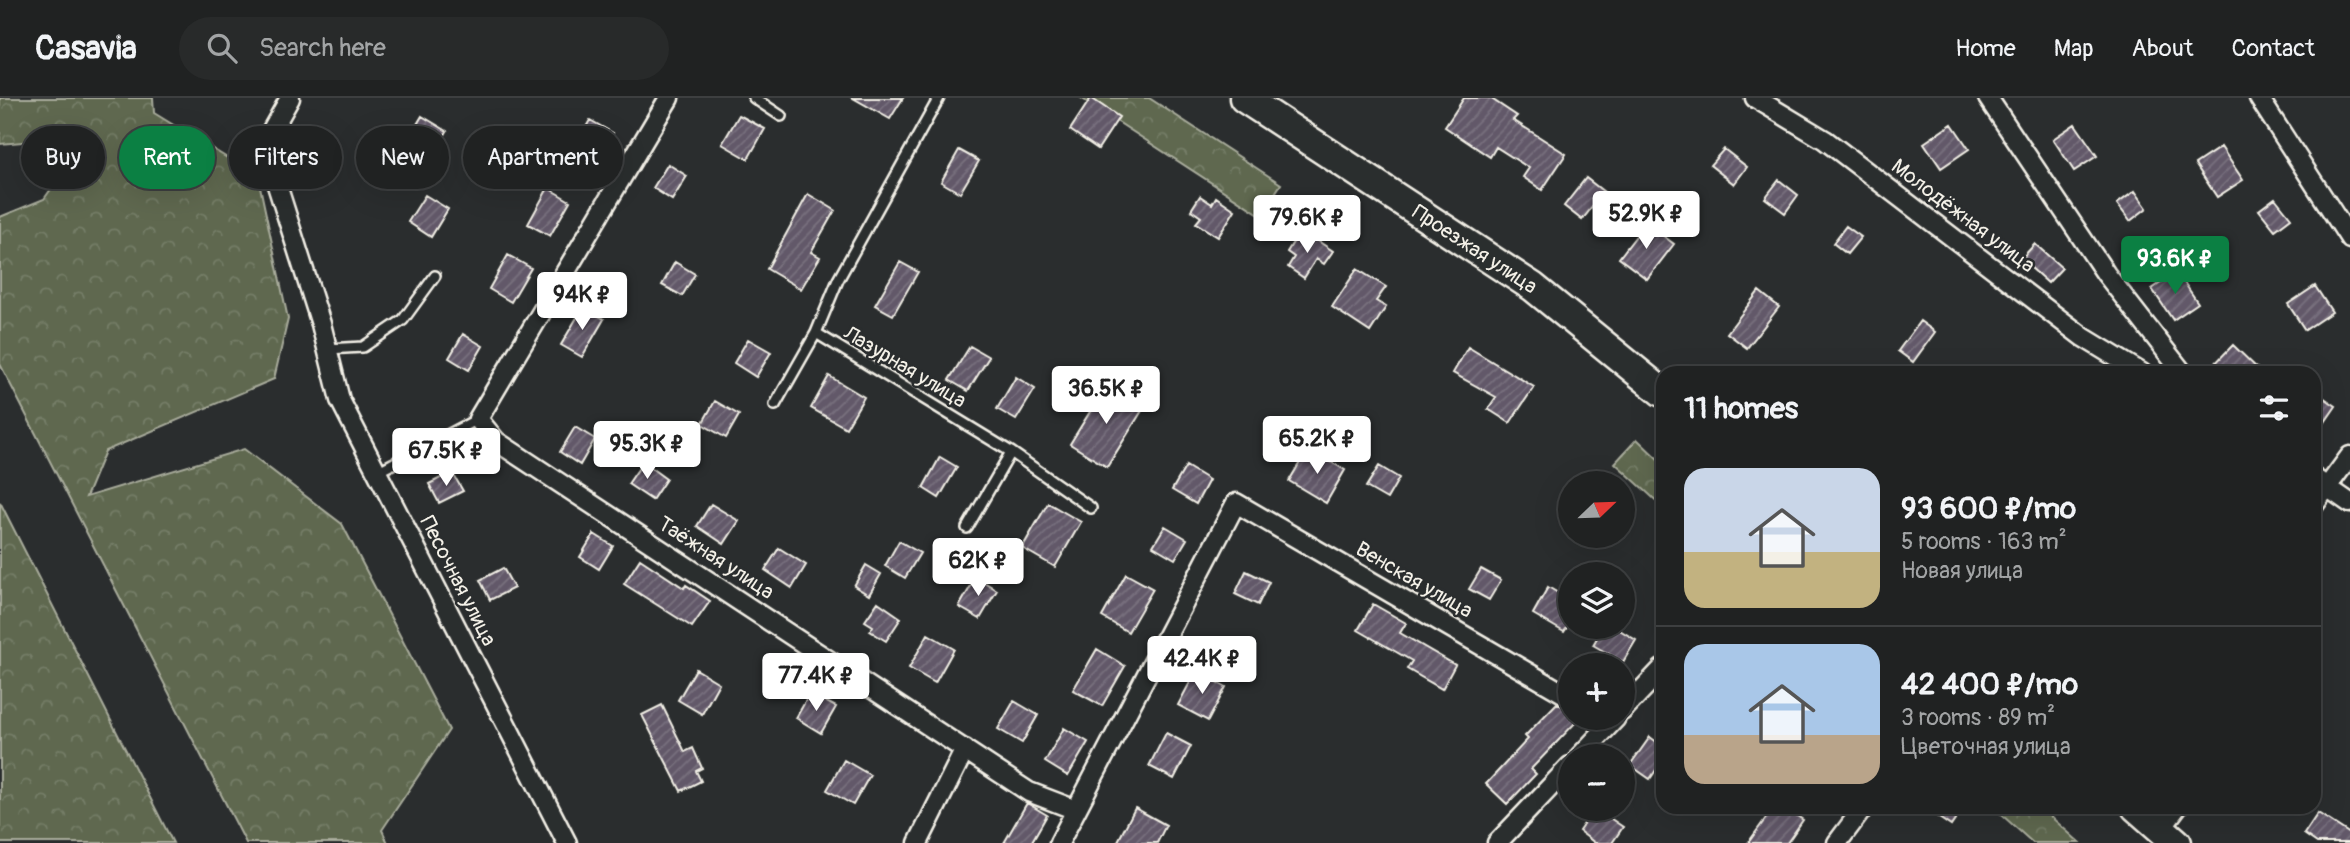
<!DOCTYPE html>
<html lang="en">
<head>
<meta charset="utf-8">
<style>
	body { margin:0; font-family:Pangolin,sans-serif; background:#282a2a; color:#f1f3f6; height:100vh; display:flex; flex-direction:column; font-size:26px; white-space:nowrap }
	* { box-sizing:border-box; margin:0 }
	p { font-size:23px; color:#a2a4a5 }
	.icon { flex:none; width:38px; height:38px; fill:none; stroke:currentColor; stroke-width:2; stroke-linecap:round; stroke-linejoin:round }
	.map { position:relative; flex:1; overflow:hidden }
	.panel { position:absolute; left:1656px; top:268px; width:665px; height:448px; display:flex; flex-direction:column; background:#202222; border-radius:21px; box-shadow:0 7px 28px #0002,0 0 0 2px #3d3f40 }
	.panel>* { flex:none }
	.top-card { position:absolute; left:21px; top:28px; width:665px; height:63px; display:flex; gap:14px }
	.needle { width:46px; rotate:67deg }
	.tools { position:absolute; left:1558px; top:373px; display:grid; gap:14px }
	.tools a { display:grid; place-items:center; width:77px; height:77px; border-radius:50%; background:#202222; box-shadow:0 7px 28px #0002,0 0 0 2px #3d3f40; font-size:35px }
	.price { position:absolute; translate:-50% -60px; padding:0 16px; border-radius:7px; background:#fff; color:#222; font-size:23px; line-height:46px; filter:drop-shadow(0 2px 4px #0008) }
	.price::after { content:''; position:absolute; left:50%; top:42px; width:21px; height:16px; margin-left:-10px; background:inherit; clip-path:polygon(0 0,100% 0,50% 100%) }
	.price.active { background:#0b8043; color:#fff }
	ul { padding:0; list-style:none }
	li { display:flex; align-items:center; gap:21px; height:175px; padding:0 28px }
	li+li { border-top:2px solid #3d3f40 }
	li span { display:grid; place-items:center; flex:none; width:196px; height:140px; border-radius:21px; color:#555 }
	li>.icon { margin-inline-start:auto }
	span .icon { width:84px; height:84px; fill:#fffc; stroke-width:1 }
	li b { font-size:30px }
	h2 { display:flex; justify-content:space-between; align-items:center; height:84px; padding:0 28px; font-size:30px }
	.tag { padding:0 24px; border-radius:32px; background:#202222; box-shadow:0 7px 28px #0002,0 0 0 2px #3d3f40; font-size:24px; line-height:63px }
	.tag.active { background:#0b8043; color:#fff }
	header { display:flex; align-items:center; gap:42px; box-sizing:border-box; height:98px; padding:0 35px; background:#202222; border-bottom:2px solid #3d3f40 }
	header strong { font-size:33px }
	nav { display:flex; gap:38px; margin-inline-start:auto; font-size:24px }
	.search { width:490px; height:63px; background:#282a2a; display:flex; align-items:center; gap:18px; box-sizing:border-box; padding:0 24px; border-radius:38px; color:#a2a4a5; font-size:26px }
	.map>svg:first-child { display:block }
</style>
</head>
<body>
<header>
<strong>Casavia</strong>
<div class="search"><svg class="icon" aria-label="search" viewBox="0 0 24 24"><circle cx="10" cy="10" r="6"/><path d="M15 15l6 6"/></svg>Search here</div>
<nav><a>Home</a><a>Map</a><a>About</a><a>Contact</a></nav>
</header>
<div class="map">
<svg width="2350" height="745" viewBox="0 0 2350 745">
	<defs>
		<pattern id="forest-crowns" width="20" height="18" patternUnits="userSpaceOnUse" patternTransform="scale(1.75)"><rect width="20" height="18" fill="#5e684f"/><path d="M2 6a3 3 0 1 1 6 0M12 15a3 3 0 1 1 6 0" fill="none" stroke="#767e68"/></pattern>
		<pattern id="building-hatch" width="6" height="6" patternUnits="userSpaceOnUse" patternTransform="scale(1.75)"><rect width="6" height="6" fill="#625969"/><path d="M-1 1l2-2M0 6l6-6M5 7l2-2" fill="none" stroke="#79717e"/></pattern>
	</defs>
	<rect width="100%" height="100%" fill="#2a2d2e"/>
	<filter id="ink" filterUnits="userSpaceOnUse"><feTurbulence type="fractalNoise" baseFrequency=".0143" numOctaves="2"/><feDisplacementMap in="SourceGraphic" scale="14" xChannelSelector="R" yChannelSelector="G"/><feConvolveMatrix kernelMatrix="1 2 1 2 8 2 1 2 1" color-interpolation-filters="sRGB"/></filter>
	<g filter="url(#ink)">
		<path fill="url(#forest-crowns)" stroke="#a9ac9c" stroke-width="2" d="M0 0H153L154 15 258 79 288 221 274 281 105 353 86 399 244 351 342 426 449 632 382 732 388 745H246L0 266V119L44 101 68 67 57 41 0 46Z
			M1081 0H1149L1281 86 1261 117Z
			M1637 341 1662 365V408L1615 365Z
			M0 404 173 745H0Z
			M1993 709H2040L2080 745H2033Z"/>
		<path fill="url(#building-hatch)" stroke="#f4f1e8" stroke-width="2" d="M853 0H903L890 21Z
			M1091 0 1119 19 1098 51 1070 32Z
			M1464 0H1490L1517 18 1513 22 1566 56 1542 92 1523 79 1529 70 1496 49 1490 59 1445 29Z
			M739 17 765 31 748 61 722 46Z
			M422 18 447 33 434 55 409 40Z
			M590 22 613 35 594 67 572 54Z
			M1952 26 1969 51 1941 70 1924 45Z
			M2075 26 2097 58 2074 73 2053 41Z
			M2221 49 2243 82 2217 99 2195 66Z
			M1724 51 1747 69 1734 86 1710 67Z
			M959 52 979 63 960 95 941 84Z
			M668 66 687 78 672 102 653 90Z
			M1586 80 1604 94 1582 122 1564 108Z
			M1779 82 1798 97 1785 115 1765 100Z
			M548 90 570 103 550 138 528 126Z
			M2135 93 2147 110 2130 123 2117 106Z
			M808 96 835 112 811 154 820 159 801 191 767 171Z
			M425 97 448 111 431 139 408 124Z
			M1200 98 1212 106 1216 99 1235 112 1218 139 1196 125 1201 119 1191 112Z
			M2275 100 2291 120 2275 132 2259 112Z
			M1646 125 1674 146 1647 181 1619 160Z
			M1846 128 1861 139 1847 156 1833 145Z
			M1309 137 1333 153 1324 166 1316 161 1304 180 1288 169 1294 159 1287 154 1297 138 1305 143Z
			M2035 146 2062 170 2048 185 2021 161Z
			M508 157 531 170 511 204 489 191Z
			M675 164 695 176 682 198 662 187Z
			M900 164 918 174 893 217 875 207Z
			M1357 171 1386 189 1376 203 1386 209 1370 234 1332 209Z
			M2177 174 2198 205 2173 222 2152 191Z
			M2315 188 2332 214 2305 232 2288 206Z
			M1759 193 1779 209 1747 250 1727 235Z
			M583 209 604 221 582 259 561 247Z
			M1920 223 1935 234 1913 264 1898 253Z
			M463 236 483 248 469 272 449 260Z
			M748 241 771 254 756 279 734 265Z
			M2233 247 2262 275H2206Z
			M970 248 989 259 968 293 949 282Z
			M1468 249 1534 289 1510 325 1488 311 1496 299 1453 275Z
			M829 278 864 299 846 330 811 310Z
			M1016 279 1035 291 1016 322 997 311Z
			M1106 288 1143 311 1107 369 1070 346Z
			M2314 293 2336 308 2314 340Z
			M715 303 739 317 726 340 702 326Z
			M575 329 595 341 580 367 560 354Z
			M1308 351 1345 372 1326 405 1289 383Z
			M940 359 957 369 939 400 923 390Z
			M643 364 666 381 652 402 628 386Z
			M1186 368 1209 382 1196 406 1172 392Z
			M1379 368 1399 380 1387 401 1366 389Z
			M452 374 463 393 439 405 429 386Z
			M1048 405 1081 424 1055 469 1022 450Z
			M711 406 739 423 724 446 697 428Z
			M1165 428 1187 441 1175 461 1153 448Z
			M594 436 613 448 599 471 580 459Z
			M899 443 920 455 905 480 885 468Z
			M779 450 806 467 792 490 765 472Z
			M640 461 684 490 686 487 710 503 692 529 624 486Z
			M866 467 881 476 869 497 854 488Z
			M503 470 514 490 490 502 480 482Z
			M1481 471 1501 482 1489 502 1469 491Z
			M1246 473 1269 484 1258 507 1235 496Z
			M1126 476 1153 491 1128 534 1102 519Z
			M976 479 997 492 980 521 959 509Z
			M1548 489 1570 502V525L1564 534 1533 516Z
			M878 504 901 520 886 543 870 533 873 528 865 523Z
			M1373 506 1406 525 1400 535 1455 567 1442 591 1407 571 1412 563 1358 532Z
			M1604 528H1613L1636 542 1623 564 1593 547Z
			M928 536 954 551 935 585 909 570Z
			M1097 551 1125 568 1102 608 1073 592Z
			M696 571 719 585 702 616 678 602Z
			M1196 573 1226 589 1208 623 1178 607Z
			M810 595 836 609 821 635 796 620Z
			M1014 603 1038 617 1022 645 998 631Z
			M1557 605 1570 613V620L1579 621 1531 671 1536 676 1507 706 1486 686 1528 641 1525 638Z
			M662 607 685 654 693 650 702 670 696 673 701 683 681 693 642 617Z
			M1064 630 1088 644 1068 678 1045 664Z
			M1166 635 1191 648 1174 681 1149 668Z
			M1650 639 1662 648V663L1650 681 1630 667Z
			M844 662 870 677 853 707 827 692Z
			M1027 705 1047 717 1031 745H1004Z
			M1774 709H1784L1803 722 1787 745H1748Z
			M1923 709H1964L1951 728Z
			M1135 710 1166 727 1157 745H1117Z
			M1595 710 1623 729 1612 745H1595L1579 733Z
			M2318 715 2350 736V745H2317L2304 736Z"/>
		<g fill="none" stroke-linecap="round" stroke-linejoin="round">
			<defs>
				<path id="lane" d="M754 0 781 18
					M939 0 838 182 816 235 1011 354 1091 410
					M327 251 363 249 403 222 435 178
					M775 307 816 235
					M377 374 478 321
					M967 430 1011 354"/>
				<path id="street" d="M290 0 264 46 321 226 340 302 567 745
					M669 0 478 321 496 343 1029 694 1076 712
					M1755 0 1825 42 2083 239 2142 275
					M1988 0 2106 176 2183 275
					M2259 0 2350 141
					M2314 380 2350 405
					M2314 407 2350 358
					M1622 613 1662 571
					M1580 658 1616 620
					M2161 730 2177 709
					M918 745 965 651
					M1059 745 1236 405 1570 599
					M1497 745 1570 668
					M1837 745 1864 709"/>
				<g id="primary">
					<path id="s1" d="M1244 0 1533 189 1662 294"/>
					<path d="M2136 709 2177 745"/>
				</g>
			</defs>
			<use href="#lane" stroke="#f4f1e8" stroke-width="14"/>
			<use href="#street" stroke="#f4f1e8" stroke-width="23"/>
			<use href="#primary" stroke="#f4f1e8" stroke-width="33"/>
			<use href="#lane" stroke="#2a2d2e" stroke-width="9"/>
			<use href="#street" stroke="#2a2d2e" stroke-width="18"/>
			<use href="#primary" stroke="#2a2d2e" stroke-width="28"/>
		</g>
	</g>
	<g text-anchor="middle" dominant-baseline="central" stroke-width="5" stroke-linejoin="round" paint-order="stroke">
		<g font-size="21" fill="#f4f1e8" stroke="#2a2d2e">
			<text transform="translate(1963 118) rotate(37)">Молодёжная улица</text>
			<text stroke="none"><textPath href="#s1" startOffset="276">Проезжая улица</textPath></text>
			<text transform="translate(905 269) rotate(31)">Лазурная улица</text>
			<text transform="translate(716 460) rotate(33)">Таёжная улица</text>
			<text transform="translate(1414 482) rotate(30)">Венская улица</text>
			<text transform="translate(458 483) rotate(63)">Песочная улица</text>
		</g>
	</g>
</svg>
<div class="tools">
<a><svg class="needle" viewBox="-14 -14 28 28"><path d="M0-13l5 13h-10z" fill="#e53935"/><path d="M0 13l5-13h-10z" fill="#a2a4a5"/></svg></a>
<a><svg class="icon" aria-label="layers" viewBox="0 0 24 24"><path d="M12 4l9 5-9 5-9-5zM3 14l9 5 9-5"/></svg></a>
<a>+</a>
<a>−</a>
</div>
<b class="price" style="left:1646px;top:153px">52.9K ₽</b>
<b class="price" style="left:1307px;top:157px">79.6K ₽</b>
<b class="price active" style="left:2175px;top:198px">93.6K ₽</b>
<b class="price" style="left:582px;top:234px">94K ₽</b>
<b class="price" style="left:1106px;top:328px">36.5K ₽</b>
<b class="price" style="left:1317px;top:378px">65.2K ₽</b>
<b class="price" style="left:647px;top:383px">95.3K ₽</b>
<b class="price" style="left:446px;top:390px">67.5K ₽</b>
<b class="price" style="left:978px;top:500px">62K ₽</b>
<b class="price" style="left:1202px;top:598px">42.4K ₽</b>
<b class="price" style="left:816px;top:615px">77.4K ₽</b>
<div class="top-card">
<a class="tag">Buy</a>
<a class="tag active">Rent</a>
<a class="tag">Filters</a>
<a class="tag">New</a>
<a class="tag">Apartment</a>
</div>
<section class="panel">
<h2>11 homes<svg class="icon" aria-label="filters" viewBox="0 0 24 24"><path d="M4 7h16M4 17h16"/><circle cx="9" cy="7" r="2"/><circle cx="15" cy="17" r="2"/></svg></h2>
<ul>
<li><span style="background:linear-gradient(#c9d6e8 60%,#c2b280 0)"><svg class="icon" aria-label="home" viewBox="0 0 24 24"><path d="M3 11l9-7 9 7M6 9v11h12V9"/></svg></span><div><b>93 600 ₽/mo</b><p>5 rooms · 163 m²</p><p>Новая улица</p></div></li>
<li><span style="background:linear-gradient(#a9c7e8 65%,#b9a48a 0)"><svg class="icon" aria-label="home" viewBox="0 0 24 24"><path d="M3 11l9-7 9 7M6 9v11h12V9"/></svg></span><div><b>42 400 ₽/mo</b><p>3 rooms · 89 m²</p><p>Цветочная улица</p></div></li>
</ul>
</section>
</div>
</body>
</html>
